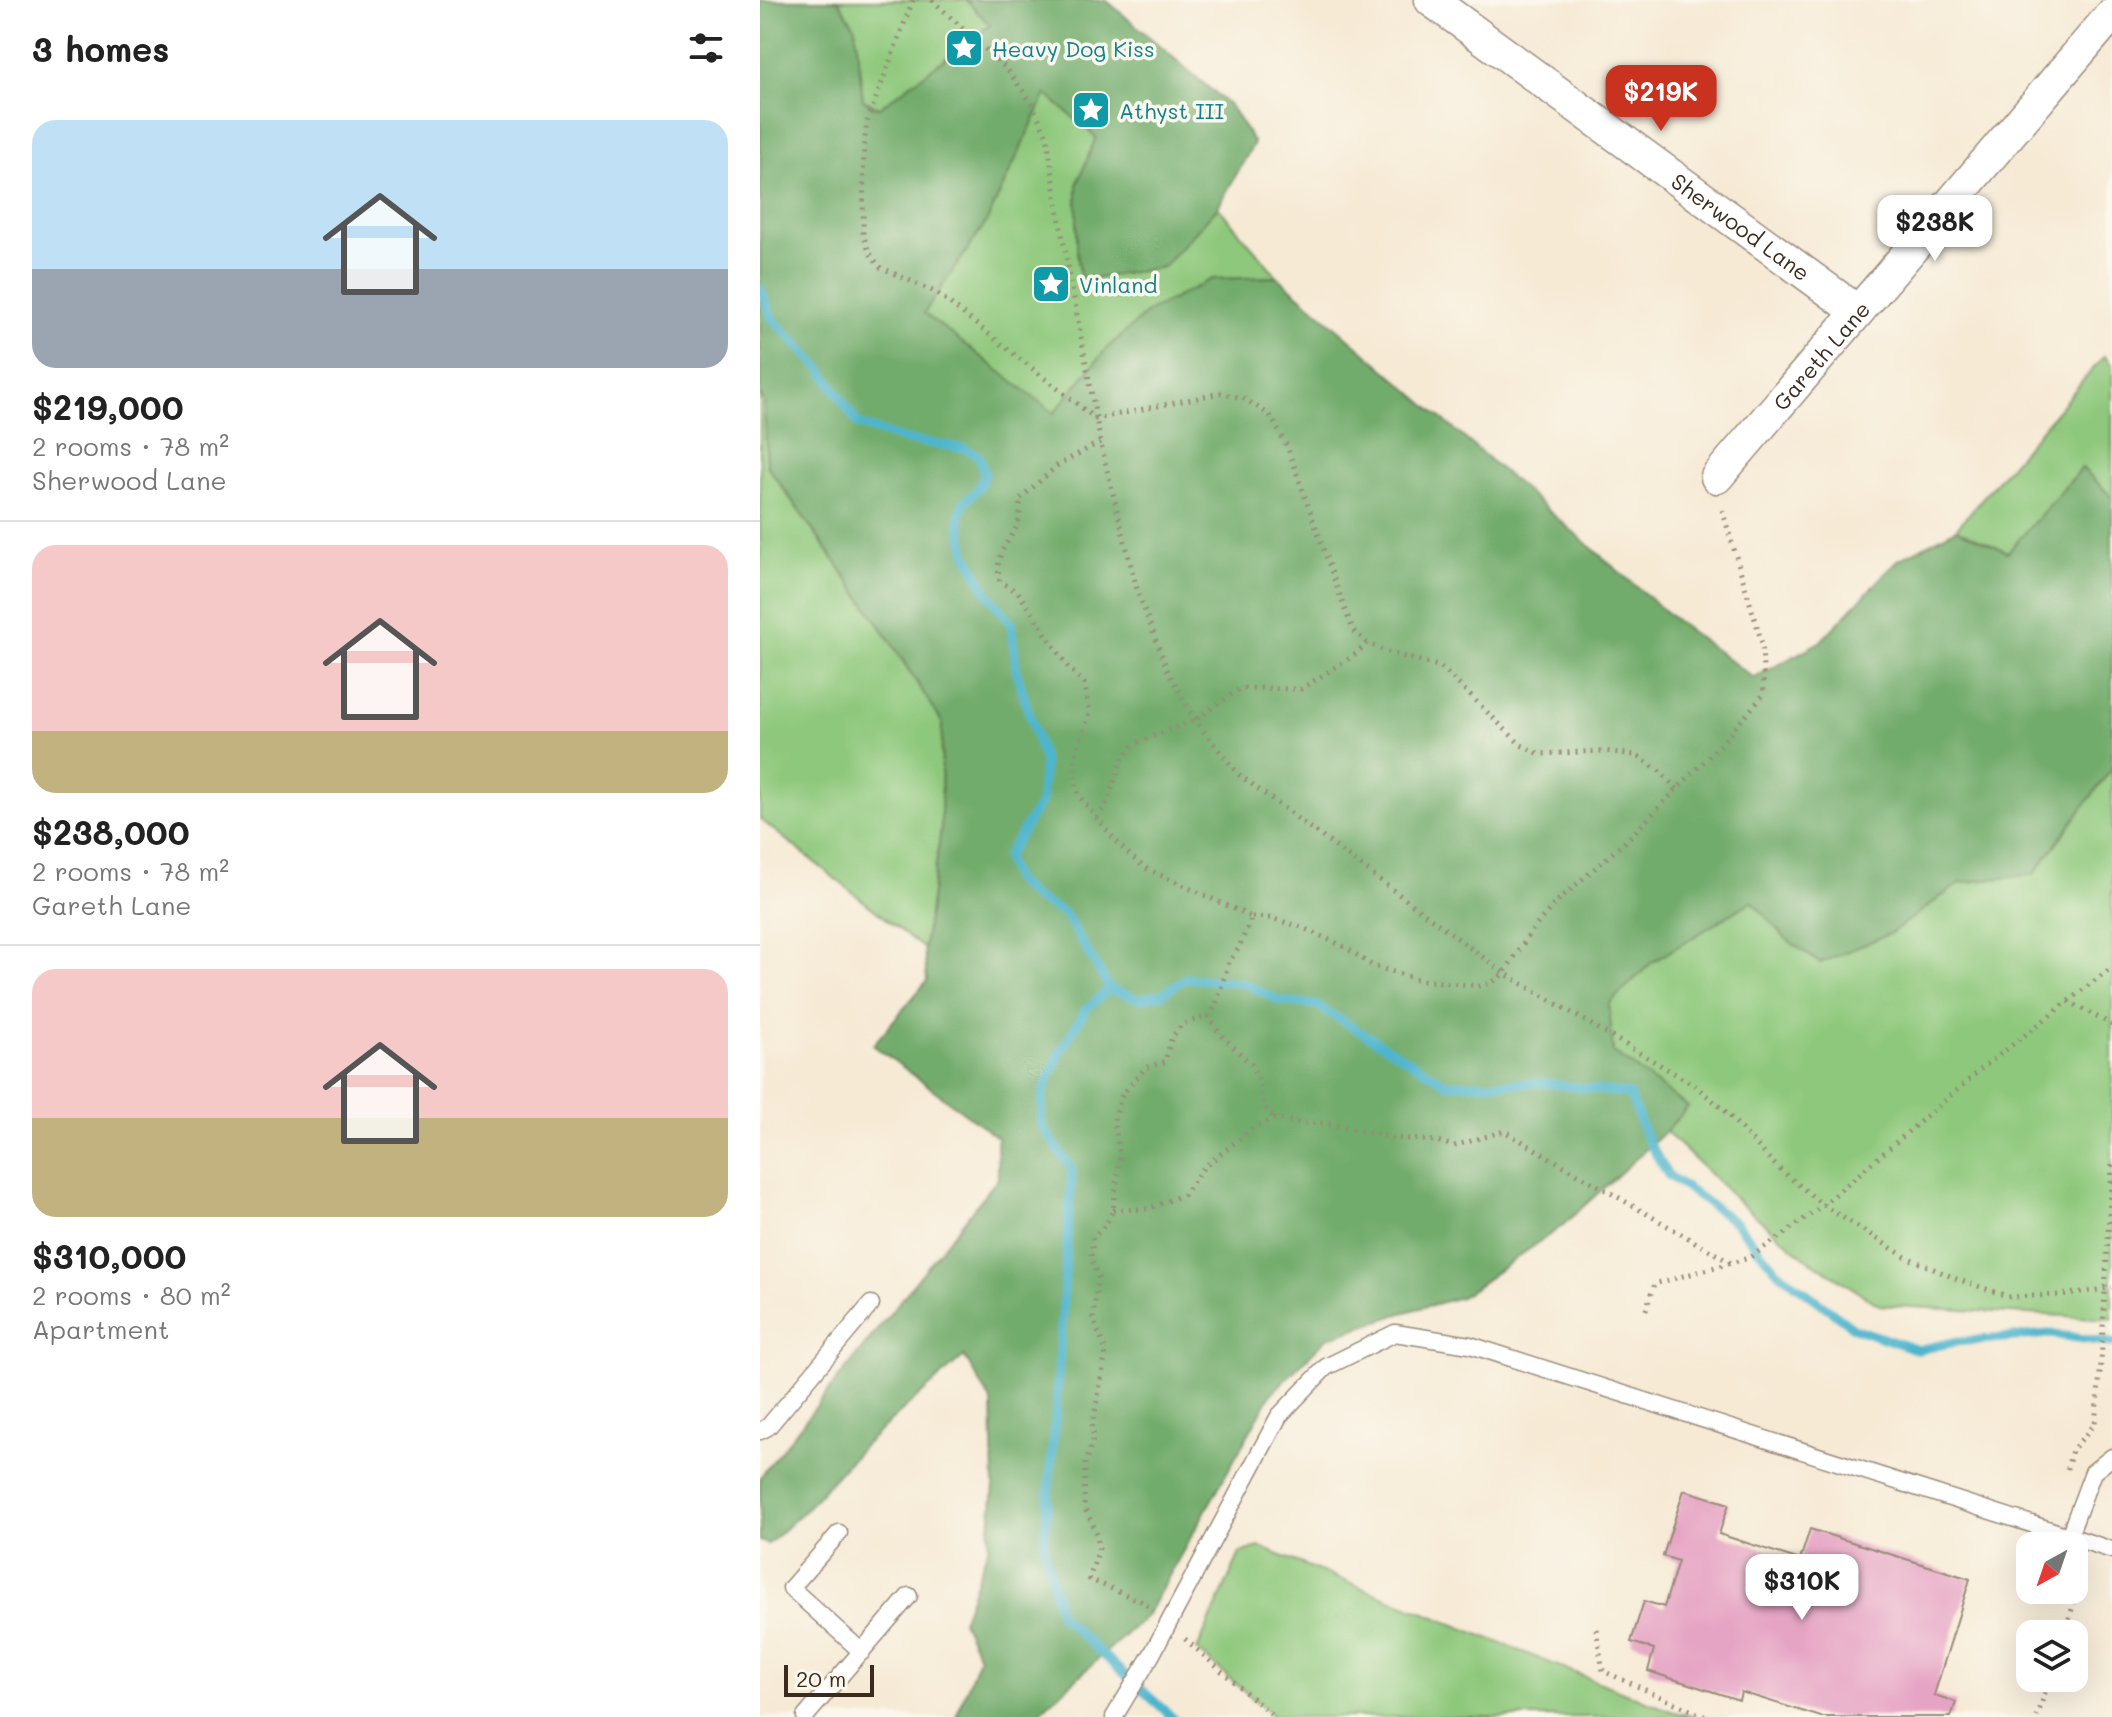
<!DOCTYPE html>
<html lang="en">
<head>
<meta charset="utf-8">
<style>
	body { margin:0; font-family:Mali,sans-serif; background:#f2f2f2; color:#222; height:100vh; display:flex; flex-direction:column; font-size:30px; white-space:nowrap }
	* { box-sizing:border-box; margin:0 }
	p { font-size:26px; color:#767676 }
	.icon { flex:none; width:44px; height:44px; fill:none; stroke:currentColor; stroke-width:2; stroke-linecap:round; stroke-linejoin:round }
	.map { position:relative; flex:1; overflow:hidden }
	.details { display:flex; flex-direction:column; background:#fff; width:760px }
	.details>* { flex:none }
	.needle { width:52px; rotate:220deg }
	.buttons { position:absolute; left:1256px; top:1532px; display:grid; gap:16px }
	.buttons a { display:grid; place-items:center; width:72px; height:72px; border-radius:16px; background:#fff; box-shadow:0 8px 32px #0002; font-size:40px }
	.scale { position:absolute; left:24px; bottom:20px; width:90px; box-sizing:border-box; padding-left:8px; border:4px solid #3b2a1e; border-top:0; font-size:22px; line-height:28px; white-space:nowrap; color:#3b2a1e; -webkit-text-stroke:6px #fbf7ec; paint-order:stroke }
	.price { position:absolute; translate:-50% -68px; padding:0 18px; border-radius:16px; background:#fff; color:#222; font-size:26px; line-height:52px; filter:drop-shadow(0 2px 4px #0008) }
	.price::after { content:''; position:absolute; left:50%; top:48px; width:24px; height:18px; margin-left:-12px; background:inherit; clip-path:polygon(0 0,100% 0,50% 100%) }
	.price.selected { background:#c8321e; color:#fff }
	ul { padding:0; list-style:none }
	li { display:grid; align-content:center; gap:16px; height:424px; padding:0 32px }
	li+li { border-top:2px solid #e0e0e0 }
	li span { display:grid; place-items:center; height:248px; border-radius:24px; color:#555 }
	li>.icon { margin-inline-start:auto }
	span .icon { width:144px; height:144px; fill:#fffc; stroke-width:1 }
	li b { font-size:34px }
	h2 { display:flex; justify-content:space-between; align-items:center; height:96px; padding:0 32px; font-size:34px }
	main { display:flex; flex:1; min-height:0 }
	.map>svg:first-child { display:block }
</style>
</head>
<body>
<main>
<section class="details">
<h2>3 homes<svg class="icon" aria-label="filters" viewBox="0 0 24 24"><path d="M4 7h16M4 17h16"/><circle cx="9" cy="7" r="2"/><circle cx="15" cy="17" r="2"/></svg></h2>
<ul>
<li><span style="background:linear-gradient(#bfe0f5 60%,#9aa5b1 0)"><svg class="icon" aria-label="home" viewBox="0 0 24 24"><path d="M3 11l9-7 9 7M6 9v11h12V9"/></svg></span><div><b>$219,000</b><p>2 rooms · 78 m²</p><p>Sherwood Lane</p></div></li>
<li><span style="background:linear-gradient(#f6c9c9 75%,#c2b280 0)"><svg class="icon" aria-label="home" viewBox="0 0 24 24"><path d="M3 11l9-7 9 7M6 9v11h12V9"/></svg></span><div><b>$238,000</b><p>2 rooms · 78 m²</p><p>Gareth Lane</p></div></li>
<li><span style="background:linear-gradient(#f6c9c9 60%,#c2b280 0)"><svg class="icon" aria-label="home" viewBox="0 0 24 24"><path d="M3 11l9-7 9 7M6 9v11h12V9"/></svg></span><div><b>$310,000</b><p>2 rooms · 80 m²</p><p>Apartment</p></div></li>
</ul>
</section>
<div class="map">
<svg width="1352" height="1717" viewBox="0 0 1352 1717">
	<rect width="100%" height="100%" fill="#fbf7ec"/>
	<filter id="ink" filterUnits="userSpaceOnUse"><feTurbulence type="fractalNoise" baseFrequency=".0125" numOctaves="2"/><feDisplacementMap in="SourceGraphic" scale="16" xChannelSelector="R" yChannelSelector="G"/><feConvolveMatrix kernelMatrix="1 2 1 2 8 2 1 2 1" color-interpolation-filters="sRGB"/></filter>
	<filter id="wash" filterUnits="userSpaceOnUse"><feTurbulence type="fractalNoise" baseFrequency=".006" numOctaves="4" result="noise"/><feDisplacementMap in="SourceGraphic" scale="32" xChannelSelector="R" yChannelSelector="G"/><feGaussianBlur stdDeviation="1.8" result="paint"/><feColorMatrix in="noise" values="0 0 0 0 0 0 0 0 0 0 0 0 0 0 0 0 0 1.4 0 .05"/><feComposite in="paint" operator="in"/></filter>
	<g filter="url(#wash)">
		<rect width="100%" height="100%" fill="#f6ead5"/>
		<path fill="#8ec87c" stroke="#64794d" stroke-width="2" d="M78 0H211L286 93 336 137 317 185V251L321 280 403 266 458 207 518 277 452 279 879 974 891 963 992 901 1025 938 1131 933 1200 883 1274 874 1352 768V1319L1119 1305 1043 1256 980 1203 906 1132 916 1120 843 1057 163 313 227 221 119 108 103 100 95 27Z
			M1344 356 1352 365V497L1322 468 1248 552 1196 529Z
			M0 395 4 401 7 466 118 622 182 722 181 829 164 949 0 819Z
			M499 1547 911 1711 935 1717H514L437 1650 480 1553Z"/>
		<path fill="#72ac6c" stroke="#566b45" stroke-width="2" d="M0 0H78L95 27 103 100 119 108 230 25 206 0H346L471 107 494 143 458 207 403 267 321 281 317 251V185L336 137 286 94 227 221 164 313 294 413 347 348 389 311 452 279 518 277 915 620 994 678 1060 642 1138 560 1196 529 1248 552 1322 468 1352 497V768L1274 874 1200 883 1131 933 1060 963 1025 938 992 901 891 963 849 1004 853 1052 928 1107 905 1132 802 1226 701 1297 642 1313 567 1338 511 1394 387 1615 274 1717H196L219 1657 202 1621 228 1548 234 1486 232 1402 204 1356 104 1445 44 1511 8 1544 0 1541V1477L238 1178 237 1137 113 1045 167 981 164 949 181 829 182 722 118 622 7 465 4 401 0 395Z"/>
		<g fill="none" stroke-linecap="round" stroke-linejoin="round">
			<path stroke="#4eb5cd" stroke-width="9" d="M0 288 12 318 62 370 98 424 145 440 203 448 219 456 225 474 218 489 204 502 199 519 206 553 229 596 251 623 257 673 284 762 281 802 246 857 254 879 273 897 305 914 350 989 379 999 402 994 426 978 483 983 520 1001 556 1005 688 1084 785 1083 869 1094 888 1141 908 1175 976 1223 1016 1270 1094 1328 1158 1350 1194 1342 1290 1334 1352 1343
				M350 989 326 1009 301 1051 283 1092 281 1124 312 1170 296 1409 284 1545 300 1616 412 1717"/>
		</g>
		<g id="blocks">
			<path fill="#e6a4c4" d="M924 1490 969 1504 959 1534 1040 1560 1050 1529 1210 1579 1174 1695 1196 1702 1191 1717H1061L981 1692 979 1700 888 1671 894 1649 871 1642 884 1601 904 1607 918 1561 903 1556Z"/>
		</g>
	</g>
	<g filter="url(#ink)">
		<use href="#blocks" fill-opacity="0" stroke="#988a7a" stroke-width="2"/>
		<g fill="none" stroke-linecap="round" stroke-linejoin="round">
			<defs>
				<path id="lane" d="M0 1431 8 1427 111 1304
					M1352 1457 1333 1472 1309 1536 1352 1550
					M79 1533 31 1588 102 1652
					M45 1717 149 1596
					M354 1717 392 1654 519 1416 566 1367 635 1333 710 1345 1309 1536"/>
				<g id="street">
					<path id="s1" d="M671 0 1097 311"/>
					<path id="s2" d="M957 477 1352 14"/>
				</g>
			</defs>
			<use href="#lane" stroke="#988a7a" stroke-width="19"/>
			<use href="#street" stroke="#988a7a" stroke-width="35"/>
			<path stroke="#988a7a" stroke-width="5" stroke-dasharray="2 6" stroke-linecap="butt" d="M153 0 107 122 104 146 103 234 109 252 120 267 177 293 336 419 460 393 483 398 510 415 527 446 585 610 594 631 607 643 627 652 681 667 761 745 780 754 843 751 876 755 899 771 917 789
				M172 0 247 69 272 104 287 136 301 228 342 450 378 593 409 674 435 720 478 774 744 973 934 1085 963 1109 1016 1166 1063 1205 1144 1256 1197 1279 1250 1297 1300 1295 1352 1288
				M340 442 298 465 260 499C260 505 260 514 259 520 250 545 233 550 240 582L258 592 308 667 324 683 330 712 315 757V780L319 796 359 845 383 867 492 917 478 949 469 962 455 1007 448 1016 422 1024 411 1039 405 1062 386 1067 362 1095 354 1120 360 1157 353 1210 346 1224 333 1237 331 1257 338 1278 333 1318 346 1352 332 1428 334 1437 325 1464 324 1507 336 1530 339 1548 329 1579 383 1602 393 1611
				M337 818 347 803 363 757 376 743 435 720 481 688 541 689 596 654 607 643
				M492 917 510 918 541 927 585 947 613 966 660 980 720 986 733 982 744 973 773 929 795 903 865 842 963 742 1004 694 1002 643 961 506
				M1308 1001 1352 1025
				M448 1016 459 1033 491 1064 499 1082 503 1104 514 1119
				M353 1210 387 1209 423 1195 443 1168 496 1126 514 1119 541 1123 570 1124 634 1138 677 1141 694 1146 744 1131 973 1264
				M886 1310 894 1284 989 1258 1024 1234 1063 1205 1220 1070 1352 967
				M1307 1469 1312 1450 1335 1424 1341 1363 1352 1163
				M836 1629 843 1671 946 1717
				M1304 1634 1323 1575 1319 1563
				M425 1639 514 1717
				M1277 1717 1290 1678"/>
			<use href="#lane" stroke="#fff" stroke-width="16"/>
			<use href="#street" stroke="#fff" stroke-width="32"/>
		</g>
	</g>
	<defs>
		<symbol id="sight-square" viewBox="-11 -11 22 22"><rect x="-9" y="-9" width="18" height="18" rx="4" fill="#0f9aa8" stroke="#fbf7ec"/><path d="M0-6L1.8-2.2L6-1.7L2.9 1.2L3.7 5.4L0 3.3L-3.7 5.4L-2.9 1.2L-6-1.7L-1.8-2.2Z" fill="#fff"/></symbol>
	</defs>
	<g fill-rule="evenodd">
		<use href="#sight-square" x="182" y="26" width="44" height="44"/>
		<use href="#sight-square" x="309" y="88" width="44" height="44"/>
		<use href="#sight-square" x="269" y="262" width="44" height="44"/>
	</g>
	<g text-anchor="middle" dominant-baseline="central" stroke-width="7" stroke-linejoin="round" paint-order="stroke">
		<g font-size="22" fill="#0d838f" stroke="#fbf7ec" text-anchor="start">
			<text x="232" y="48">Heavy Dog Kiss</text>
			<text x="359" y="110">Athyst III</text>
			<text x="319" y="284">Vinland</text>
		</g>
		<g font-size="22" fill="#3b2a1e" stroke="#fbf7ec">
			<text stroke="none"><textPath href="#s1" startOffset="384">Sherwood Lane</textPath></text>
			<text stroke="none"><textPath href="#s2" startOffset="160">Gareth Lane</textPath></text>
		</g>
	</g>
</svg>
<div class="buttons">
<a><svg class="needle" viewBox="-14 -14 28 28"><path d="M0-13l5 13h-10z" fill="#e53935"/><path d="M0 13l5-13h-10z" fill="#767676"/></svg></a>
<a><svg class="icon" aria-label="layers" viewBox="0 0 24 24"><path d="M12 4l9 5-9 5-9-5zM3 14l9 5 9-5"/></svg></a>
</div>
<div class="scale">20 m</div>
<b class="price selected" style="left:901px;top:133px">$219K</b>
<b class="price" style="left:1175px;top:263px">$238K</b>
<b class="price" style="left:1042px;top:1622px">$310K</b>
</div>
</main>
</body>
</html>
